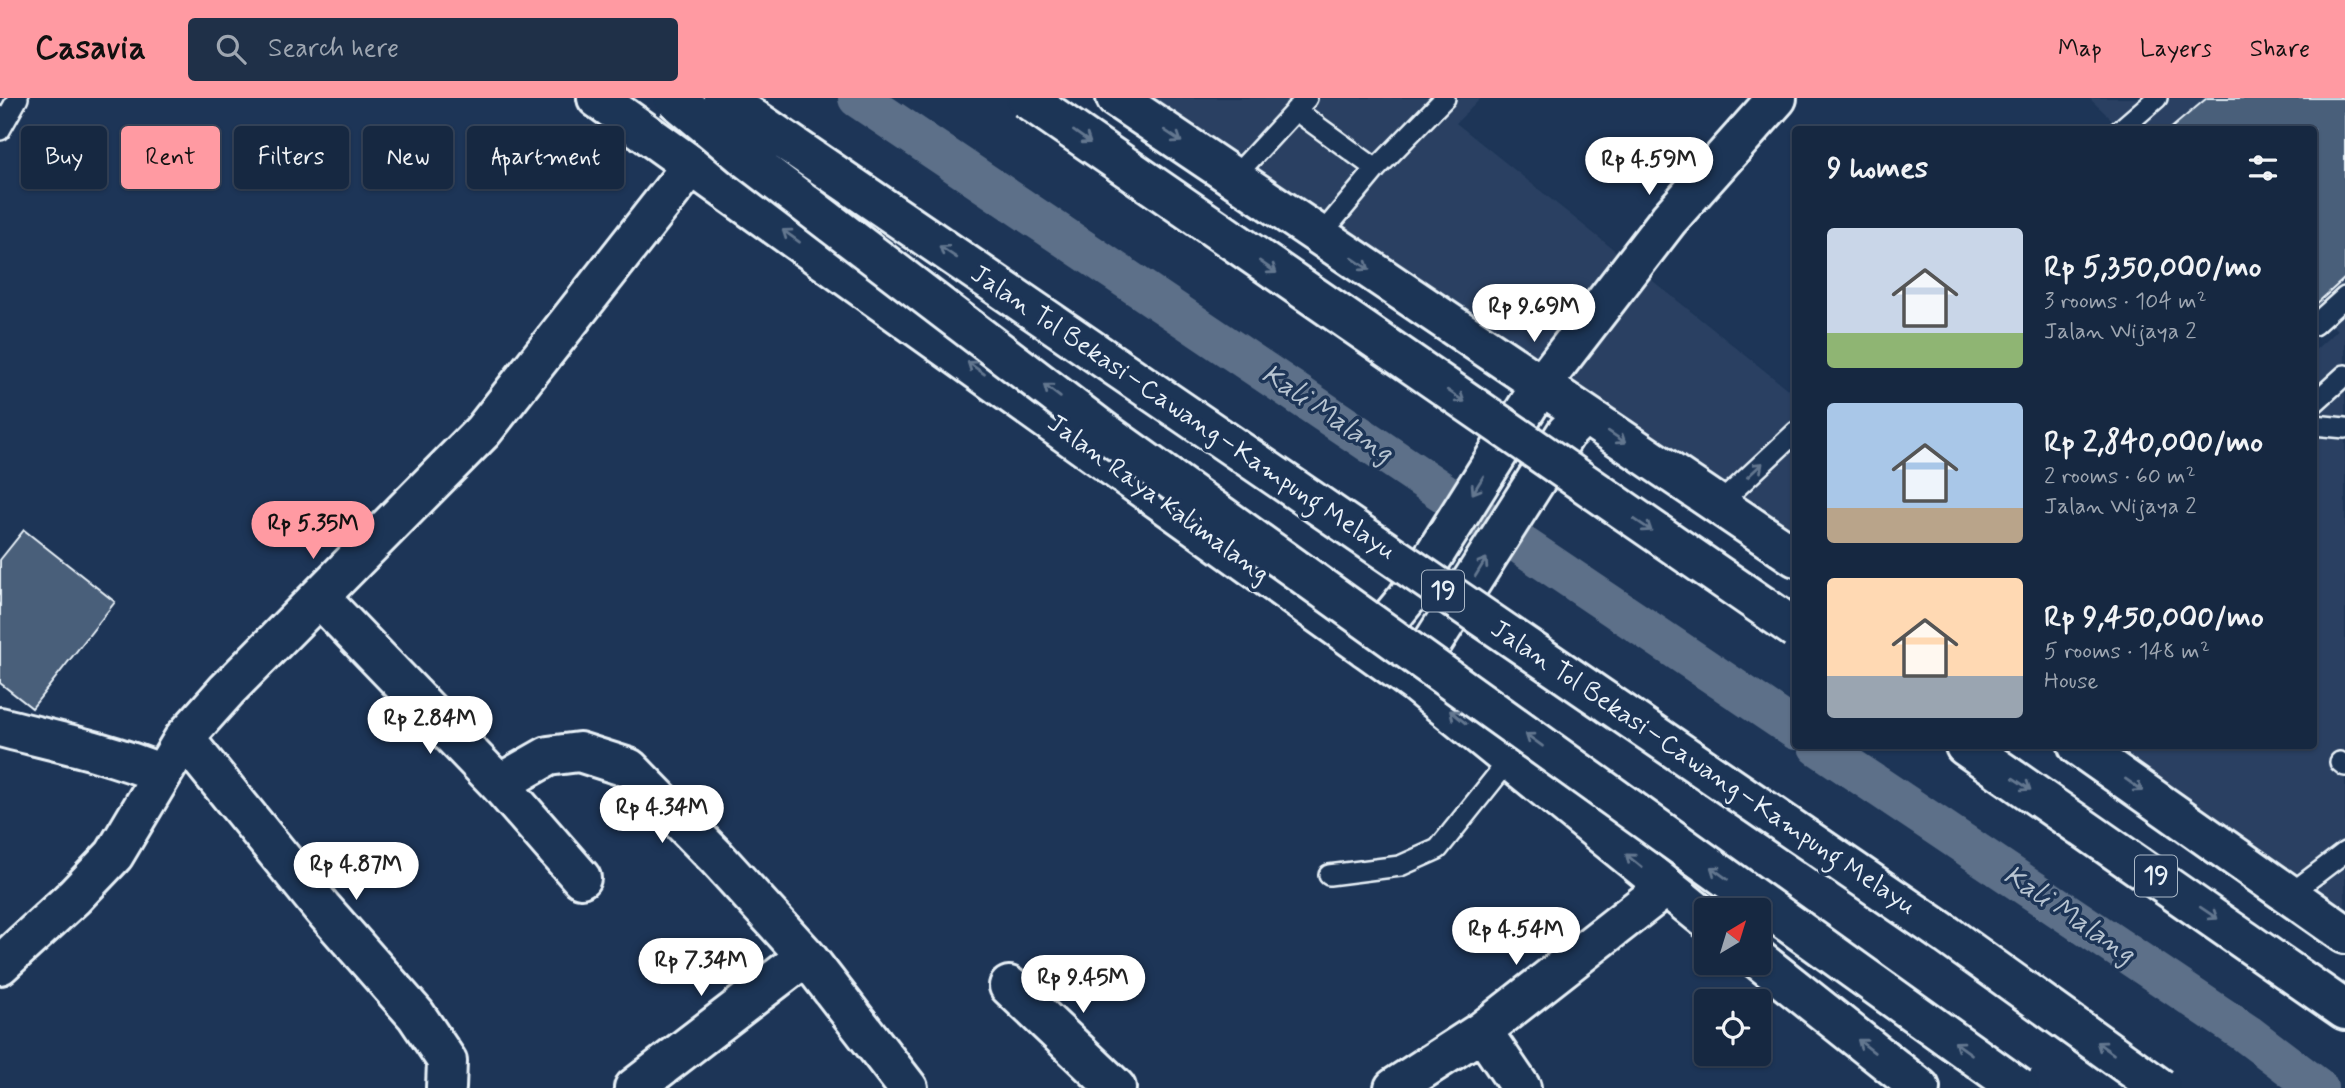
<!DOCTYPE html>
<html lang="en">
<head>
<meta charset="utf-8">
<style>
	body { margin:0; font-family:Mynerve,sans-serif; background:#1f3048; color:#f1f3f6; height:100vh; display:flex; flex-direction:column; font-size:26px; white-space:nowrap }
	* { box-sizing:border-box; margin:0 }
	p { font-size:23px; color:#9ea6b1 }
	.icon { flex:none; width:38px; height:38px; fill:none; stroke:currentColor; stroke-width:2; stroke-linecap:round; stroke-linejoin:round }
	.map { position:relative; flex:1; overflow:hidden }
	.side { position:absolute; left:1792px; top:28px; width:525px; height:623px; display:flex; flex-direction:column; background:#162841; border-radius:7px; box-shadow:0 2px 5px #0004,0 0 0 2px #35445a }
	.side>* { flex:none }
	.top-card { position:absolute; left:21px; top:28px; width:665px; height:63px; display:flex; gap:14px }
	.needle { width:46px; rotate:38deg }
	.buttons { position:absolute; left:1694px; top:800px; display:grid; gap:14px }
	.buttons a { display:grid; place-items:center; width:77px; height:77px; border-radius:7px; background:#162841; box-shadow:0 2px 5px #0004,0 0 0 2px #35445a; font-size:35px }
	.price { position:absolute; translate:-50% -60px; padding:0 16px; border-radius:24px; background:#fff; color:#222; font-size:23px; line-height:46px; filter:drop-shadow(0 2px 4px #0008) }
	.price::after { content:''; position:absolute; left:50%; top:42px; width:21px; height:16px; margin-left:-10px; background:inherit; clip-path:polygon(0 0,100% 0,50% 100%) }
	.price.on { background:#ff9aa2; color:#111 }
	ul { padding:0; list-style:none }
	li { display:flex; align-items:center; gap:21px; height:175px; padding:0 35px }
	li span { display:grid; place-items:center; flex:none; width:196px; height:140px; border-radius:7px; color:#555 }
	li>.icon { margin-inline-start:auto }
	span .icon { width:84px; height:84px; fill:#fffc; stroke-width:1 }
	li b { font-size:30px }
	h2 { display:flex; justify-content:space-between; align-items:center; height:84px; padding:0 35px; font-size:30px }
	.tag { padding:0 24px; border-radius:7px; background:#162841; box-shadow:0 2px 5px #0004,0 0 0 2px #35445a; font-size:24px; line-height:63px }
	.tag.on { background:#ff9aa2; color:#111 }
	header { display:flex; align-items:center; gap:42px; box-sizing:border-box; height:98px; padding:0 35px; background:#ff9aa2; color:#111 }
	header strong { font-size:33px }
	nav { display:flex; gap:38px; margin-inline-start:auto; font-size:24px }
	.search { width:490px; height:63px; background:#1f3048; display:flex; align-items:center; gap:18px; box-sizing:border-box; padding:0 24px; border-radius:7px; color:#9ea6b1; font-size:26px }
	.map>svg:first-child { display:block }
</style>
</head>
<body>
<header>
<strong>Casavia</strong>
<div class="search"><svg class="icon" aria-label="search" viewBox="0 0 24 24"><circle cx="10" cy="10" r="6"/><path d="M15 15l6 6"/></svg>Search here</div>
<nav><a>Map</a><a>Layers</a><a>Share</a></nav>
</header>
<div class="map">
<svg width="2345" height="990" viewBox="0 0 2345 990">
	<rect width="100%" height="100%" fill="#1d3557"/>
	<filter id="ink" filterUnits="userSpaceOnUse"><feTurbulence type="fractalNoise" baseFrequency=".0143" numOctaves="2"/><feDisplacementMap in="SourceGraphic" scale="14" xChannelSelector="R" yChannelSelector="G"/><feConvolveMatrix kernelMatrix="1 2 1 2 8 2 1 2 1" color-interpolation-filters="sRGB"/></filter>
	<g filter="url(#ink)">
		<path fill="#2a4162" d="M1116 0H1481L1456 25 1795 297V459Z
			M2089 0H2345V836L2078 648H2314V253L2337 232 2314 210V32L2122 31Z"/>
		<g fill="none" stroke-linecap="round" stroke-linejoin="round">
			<path stroke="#5d7089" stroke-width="40" d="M858 0 1796 632
				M1818 648 2247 936 2318 990"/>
		</g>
		<path fill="#495e7a" stroke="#e8f1f8" stroke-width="2" d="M2207 0H2345V180L2314 208V32H2169Z
			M24 432 115 504 32 610 0 585V462Z"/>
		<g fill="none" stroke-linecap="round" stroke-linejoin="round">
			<defs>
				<path id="service" d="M1295 12 1376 71
					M0 32 18 0
					M2120 32 2157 0
					M1234 79 1307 0
					M1320 138 1376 71 1445 0
					M2314 227 2345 199
					M2314 305 2345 277
					M2314 327 2345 330
					M1718 407 1796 334
					M2340 664 2345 668
					M1329 777 1400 768 1438 751 1510 661
					M2290 796 2345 754"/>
				<path id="minor" d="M1541 287 1669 121 1777 0
					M319 499 499 686 581 780
					M0 629C55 643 109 654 162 676
					M184 640 322 810 416 917 447 963 446 990
					M499 686 548 658 579 654 629 670 716 759 806 858 908 990
					M0 867 74 799 114 757 184 640 227 592 483 333 692 67
					M1009 888 1116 990
					M1482 933 1521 990
					M634 990 806 858
					M1394 990 1482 933 1666 789"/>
				<path id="primary" d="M597 0 1414 584 1706 821
					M1116 0 1796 459
					M1366 550 1407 500 1541 287
					M1414 584 1428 552 1566 335 1584 317
					M2078 648 2345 836
					M1759 862 1920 990"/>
				<path id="motorway" d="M1965 648 2345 912"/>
			</defs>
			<use href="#service" stroke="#e8f1f8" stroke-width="24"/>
			<use href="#minor" stroke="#e8f1f8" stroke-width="44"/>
			<use href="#primary" stroke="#e8f1f8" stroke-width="44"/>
			<use href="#motorway" stroke="#e8f1f8" stroke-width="44"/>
			<use href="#service" stroke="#1d3557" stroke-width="19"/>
			<use href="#minor" stroke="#1d3557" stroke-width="38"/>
			<use href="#primary" stroke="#1d3557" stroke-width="38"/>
			<use href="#motorway" stroke="#1d3557" stroke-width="38"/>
			<defs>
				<path id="motorway-bridge" d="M674 0 747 61 1106 335 2019 990
					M723 0 1947 837 2160 990
					M1026 0 1796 531"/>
			</defs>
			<use href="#motorway-bridge" stroke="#e8f1f8" stroke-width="44" stroke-linecap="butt"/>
			<use href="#motorway-bridge" stroke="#1d3557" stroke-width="38"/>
		</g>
		<defs><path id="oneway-shaft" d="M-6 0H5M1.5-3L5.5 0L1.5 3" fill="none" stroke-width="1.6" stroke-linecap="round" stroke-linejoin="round" transform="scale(1.75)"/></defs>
		<g stroke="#64778f">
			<use href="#oneway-shaft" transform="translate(1173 38) rotate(34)"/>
			<use href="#oneway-shaft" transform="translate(1082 39) rotate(35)"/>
			<use href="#oneway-shaft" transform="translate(791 138) rotate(-144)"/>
			<use href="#oneway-shaft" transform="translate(948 154) rotate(-146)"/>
			<use href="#oneway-shaft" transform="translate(1361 166) rotate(34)"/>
			<use href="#oneway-shaft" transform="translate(1268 169) rotate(35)"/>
			<use href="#oneway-shaft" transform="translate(976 270) rotate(-144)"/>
			<use href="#oneway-shaft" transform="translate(1052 293) rotate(-143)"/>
			<use href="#oneway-shaft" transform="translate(1456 298) rotate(34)"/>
			<use href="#oneway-shaft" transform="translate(1617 339) rotate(34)"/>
			<use href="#oneway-shaft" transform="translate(1755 372) rotate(-43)"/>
			<use href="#oneway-shaft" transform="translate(1478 387) rotate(122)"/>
			<use href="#oneway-shaft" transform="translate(1643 427) rotate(34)"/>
			<use href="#oneway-shaft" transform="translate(1481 469) rotate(-58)"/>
			<use href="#oneway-shaft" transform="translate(1458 619) rotate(-141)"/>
			<use href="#oneway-shaft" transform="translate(1534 642) rotate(-144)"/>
			<use href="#oneway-shaft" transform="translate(2022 686) rotate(34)"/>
			<use href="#oneway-shaft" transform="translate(2134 687) rotate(35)"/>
			<use href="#oneway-shaft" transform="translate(1634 763) rotate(-141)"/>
			<use href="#oneway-shaft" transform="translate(1719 775) rotate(-144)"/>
			<use href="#oneway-shaft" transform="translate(2209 815) rotate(34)"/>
			<use href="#oneway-shaft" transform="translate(1866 948) rotate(-142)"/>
			<use href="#oneway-shaft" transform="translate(1963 950) rotate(-144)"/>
			<use href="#oneway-shaft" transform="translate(2105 950) rotate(-144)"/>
		</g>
	</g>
	<g text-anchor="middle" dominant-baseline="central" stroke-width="7" stroke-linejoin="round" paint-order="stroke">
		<g fill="#1d3557" stroke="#abb9c8" stroke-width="2">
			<rect x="1422" y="472.5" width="42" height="41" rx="5"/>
			<rect x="2135" y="757.5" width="42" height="41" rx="5"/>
		</g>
		<g font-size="24" font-weight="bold" fill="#e8f1f8">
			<text x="1443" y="493">19</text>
			<text x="2156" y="778">19</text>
		</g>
		<g font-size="26" fill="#e8f1f8" stroke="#1d3557">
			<text transform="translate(1183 315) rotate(34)">Jalan Tol Bekasi–Cawang–Kampung Melayu</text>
			<text transform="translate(1158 401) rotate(36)">Jalan Raya Kalimalang</text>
			<text transform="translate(1703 670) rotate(34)">Jalan Tol Bekasi–Cawang–Kampung Melayu</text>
		</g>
		<g font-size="28" font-style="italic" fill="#b7c4d1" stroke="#1d3557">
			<text transform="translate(1327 316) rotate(34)">Kali Malang</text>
			<text transform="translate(2069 817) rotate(34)">Kali Malang</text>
		</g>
	</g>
</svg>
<div class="buttons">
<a><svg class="needle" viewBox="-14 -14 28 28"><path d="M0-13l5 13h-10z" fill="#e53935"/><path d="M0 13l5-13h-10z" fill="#9ea6b1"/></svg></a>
<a><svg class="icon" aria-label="locate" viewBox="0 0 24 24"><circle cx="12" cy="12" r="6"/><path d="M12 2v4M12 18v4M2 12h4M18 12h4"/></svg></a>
</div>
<b class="price" style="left:1649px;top:99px">Rp 4.59M</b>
<b class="price" style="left:1534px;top:246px">Rp 9.69M</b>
<b class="price on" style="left:313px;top:463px">Rp 5.35M</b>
<b class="price" style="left:430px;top:658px">Rp 2.84M</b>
<b class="price" style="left:662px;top:747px">Rp 4.34M</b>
<b class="price" style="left:356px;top:804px">Rp 4.87M</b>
<b class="price" style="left:1516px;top:869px">Rp 4.54M</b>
<b class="price" style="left:701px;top:900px">Rp 7.34M</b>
<b class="price" style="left:1083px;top:917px">Rp 9.45M</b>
<div class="top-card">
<a class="tag">Buy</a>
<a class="tag on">Rent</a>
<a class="tag">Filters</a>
<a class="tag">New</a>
<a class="tag">Apartment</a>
</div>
<section class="side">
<h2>9 homes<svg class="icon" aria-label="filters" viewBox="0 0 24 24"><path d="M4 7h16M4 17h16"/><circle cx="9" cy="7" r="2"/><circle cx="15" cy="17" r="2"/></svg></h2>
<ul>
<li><span style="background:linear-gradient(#c9d6e8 75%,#8fb573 0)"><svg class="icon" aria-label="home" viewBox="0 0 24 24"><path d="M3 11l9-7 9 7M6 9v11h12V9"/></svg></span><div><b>Rp 5,350,000/mo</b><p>3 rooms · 104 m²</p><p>Jalan Wijaya 2</p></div></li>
<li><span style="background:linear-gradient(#a9c7e8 75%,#b9a48a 0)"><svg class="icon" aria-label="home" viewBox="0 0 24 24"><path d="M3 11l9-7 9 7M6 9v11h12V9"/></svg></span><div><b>Rp 2,840,000/mo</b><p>2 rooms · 60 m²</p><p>Jalan Wijaya 2</p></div></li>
<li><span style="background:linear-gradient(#ffd9b3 70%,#9aa5b1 0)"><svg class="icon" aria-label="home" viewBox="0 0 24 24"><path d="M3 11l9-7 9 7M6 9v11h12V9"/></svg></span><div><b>Rp 9,450,000/mo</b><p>5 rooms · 148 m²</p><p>House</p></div></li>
</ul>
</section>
</div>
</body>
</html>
